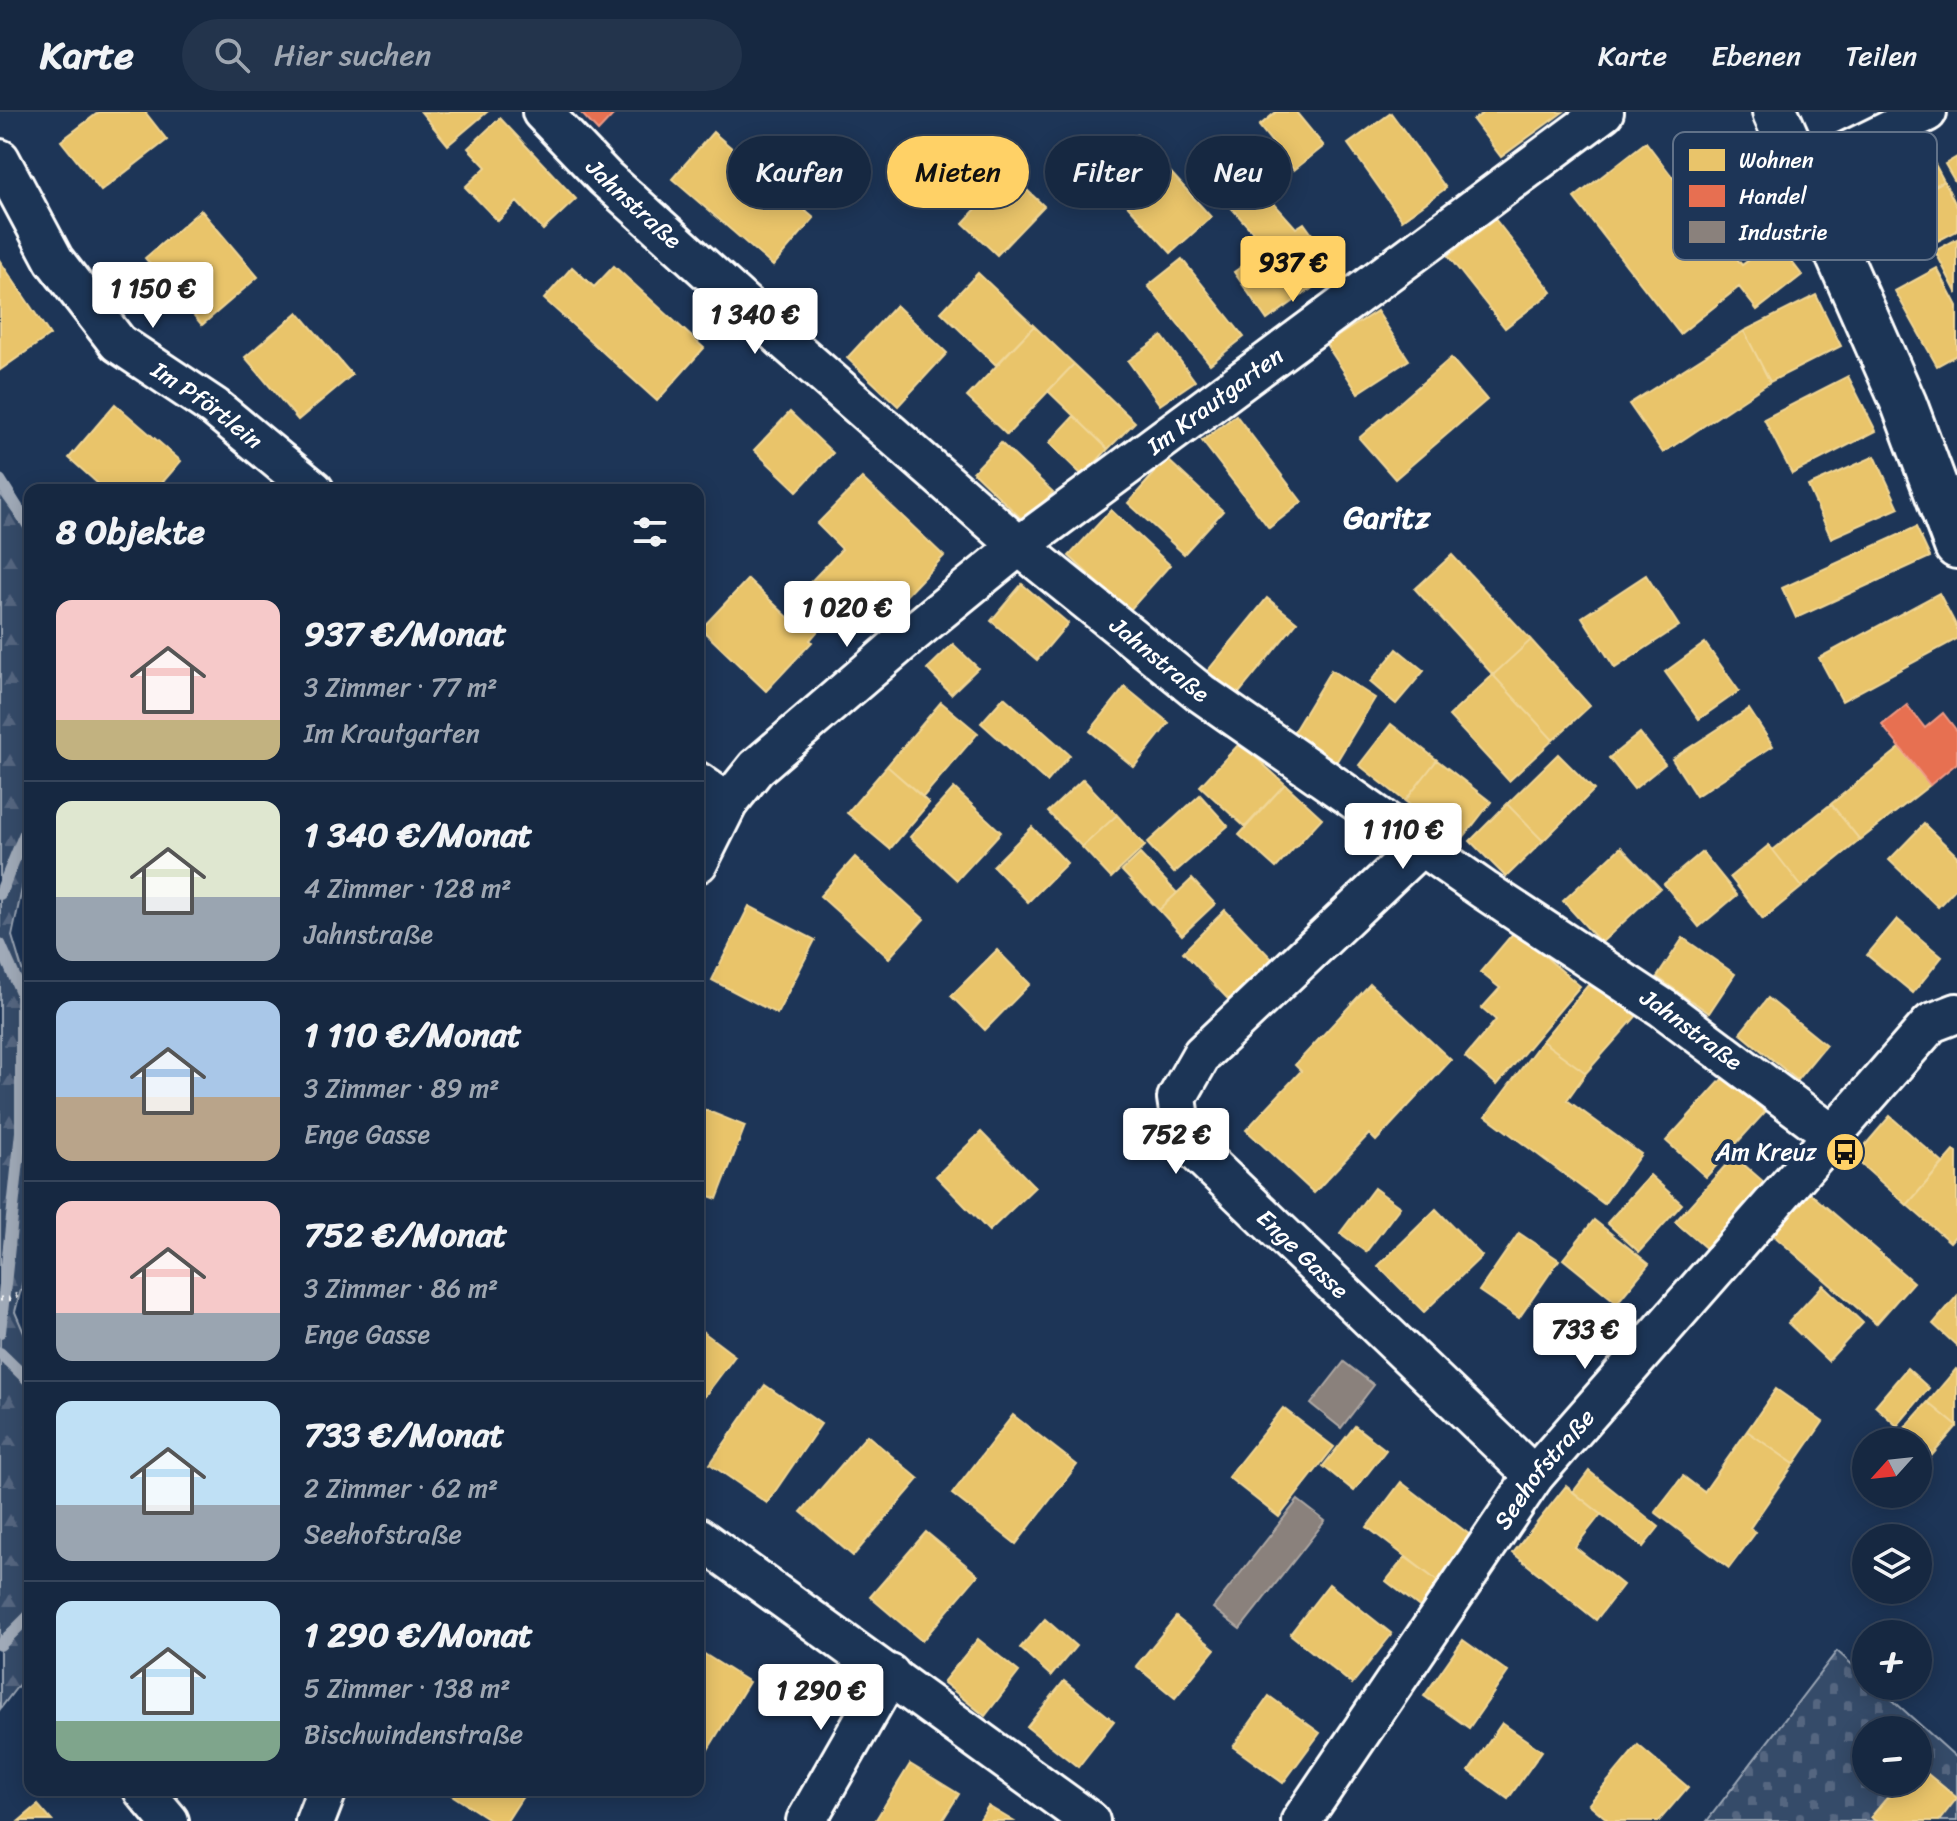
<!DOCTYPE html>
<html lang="de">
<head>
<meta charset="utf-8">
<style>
	body { margin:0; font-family:Sriracha,sans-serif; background:#23344c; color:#f1f3f6; height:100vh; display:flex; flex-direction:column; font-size:30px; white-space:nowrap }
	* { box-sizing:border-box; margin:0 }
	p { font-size:26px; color:#9ea6b1 }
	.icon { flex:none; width:44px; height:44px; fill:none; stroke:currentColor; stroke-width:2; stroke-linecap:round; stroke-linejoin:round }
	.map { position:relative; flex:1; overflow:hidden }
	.side { position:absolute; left:24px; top:372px; width:680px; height:1312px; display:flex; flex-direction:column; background:#162841; border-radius:16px; box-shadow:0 4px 20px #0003,0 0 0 2px #35445a }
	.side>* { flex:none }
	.top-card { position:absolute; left:728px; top:24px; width:760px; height:72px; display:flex; gap:16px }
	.needle { width:52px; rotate:243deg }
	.controls { position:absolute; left:1852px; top:1316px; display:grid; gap:16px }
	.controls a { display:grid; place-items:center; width:80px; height:80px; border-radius:50%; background:#162841; box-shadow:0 4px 20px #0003,0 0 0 2px #35445a; font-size:40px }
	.price { position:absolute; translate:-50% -68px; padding:0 18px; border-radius:8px; background:#fff; color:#222; font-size:26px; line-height:52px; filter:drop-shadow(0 2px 4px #0008) }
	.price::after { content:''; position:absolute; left:50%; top:48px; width:24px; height:18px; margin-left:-12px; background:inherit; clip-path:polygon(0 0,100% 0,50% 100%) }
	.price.current { background:#ffd166; color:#111 }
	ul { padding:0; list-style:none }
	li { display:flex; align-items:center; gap:24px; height:200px; padding:0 32px }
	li+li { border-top:2px solid #35445a }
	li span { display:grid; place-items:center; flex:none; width:224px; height:160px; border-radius:16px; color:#555 }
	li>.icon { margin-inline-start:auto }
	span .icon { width:96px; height:96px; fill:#fffc; stroke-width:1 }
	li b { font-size:34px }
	h2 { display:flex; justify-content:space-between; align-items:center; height:96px; padding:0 32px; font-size:34px }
	.pill { padding:0 28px; border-radius:36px; background:#162841; box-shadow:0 4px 20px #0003,0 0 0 2px #35445a; font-size:28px; line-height:72px }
	.pill.current { background:#ffd166; color:#111 }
	header { display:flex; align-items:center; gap:48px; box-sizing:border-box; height:112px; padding:0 40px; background:#162841; border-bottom:2px solid #35445a }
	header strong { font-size:38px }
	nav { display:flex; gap:44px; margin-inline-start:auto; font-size:28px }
	.search { width:560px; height:72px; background:#23344c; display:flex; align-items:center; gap:20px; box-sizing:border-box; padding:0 28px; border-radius:44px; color:#9ea6b1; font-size:30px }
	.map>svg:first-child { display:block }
</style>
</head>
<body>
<header>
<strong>Karte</strong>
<div class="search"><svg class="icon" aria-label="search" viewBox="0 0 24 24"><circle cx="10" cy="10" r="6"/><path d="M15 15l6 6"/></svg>Hier suchen</div>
<nav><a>Karte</a><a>Ebenen</a><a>Teilen</a></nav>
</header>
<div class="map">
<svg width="1957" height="1709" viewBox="0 0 1957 1709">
	<defs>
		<pattern id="forest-firs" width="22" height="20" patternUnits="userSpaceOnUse" patternTransform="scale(2)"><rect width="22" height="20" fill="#364b69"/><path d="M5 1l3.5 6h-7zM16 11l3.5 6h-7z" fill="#546680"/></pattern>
		<pattern id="cemetery-stones" width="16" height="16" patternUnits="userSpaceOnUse" patternTransform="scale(2)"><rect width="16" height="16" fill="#364b69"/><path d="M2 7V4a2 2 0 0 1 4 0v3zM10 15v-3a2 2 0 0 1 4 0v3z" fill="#546680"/></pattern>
	</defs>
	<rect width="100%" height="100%" fill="#1d3557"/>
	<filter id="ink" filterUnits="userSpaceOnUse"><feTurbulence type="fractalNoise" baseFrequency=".0125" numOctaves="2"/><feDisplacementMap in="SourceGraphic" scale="16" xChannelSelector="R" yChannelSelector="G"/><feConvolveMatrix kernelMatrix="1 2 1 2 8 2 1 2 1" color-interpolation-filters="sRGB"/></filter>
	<g filter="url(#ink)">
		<path fill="url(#forest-firs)" stroke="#9aa5b4" stroke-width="2" d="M0 381 30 423V739L12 824 30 884V1142L15 1200 30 1235V1558L0 1597Z"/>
		<path fill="url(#cemetery-stones)" stroke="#9aa5b4" stroke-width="2" fill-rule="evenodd" d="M1837 1539 1866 1565V1574H1877L1957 1646V1709H1707ZM1866 1618H1918V1670H1866Z"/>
		<path fill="#e9c46a" stroke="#f0d697" stroke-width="2" d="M99 0H145L167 28 101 79 61 29Z
			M421 0H487L448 33Z
			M1276 0H1296L1324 34 1294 58 1259 14Z
			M1485 0H1563L1501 45 1473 8Z
			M1391 1 1446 76 1402 108 1348 32Z
			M500 6 576 87 543 118 517 90 498 109 465 75 486 55 468 36Z
			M713 20 814 106 773 154 672 67Z
			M1137 23 1211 105 1171 141 1097 60Z
			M1921 26 1944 69 1859 114 1836 71Z
			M1646 30 1680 75 1747 43 1775 101 1721 126 1742 153 1775 128 1802 163 1757 198 1739 175 1680 222 1574 86Z
			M1957 45V73L1945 52Z
			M1239 52 1296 116 1304 111 1338 158 1267 208 1234 160 1267 136 1213 75Z
			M1009 61 1044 94 997 143 963 111Z
			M1944 69 1957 95V119L1928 134 1905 90Z
			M201 98 258 165 202 213 145 146Z
			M1495 107 1552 180 1505 216 1448 144Z
			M1957 127V182L1935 139Z
			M1182 147 1244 225 1210 252 1148 174Z
			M0 149 50 223 0 258Z
			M614 154 704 236 657 289 544 187 572 155 594 175Z
			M1937 156 1957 194V243L1937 254 1895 179Z
			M978 161 1034 214 996 253 941 200Z
			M1816 183 1841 234 1770 270 1744 219Z
			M896 193 947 241 898 294 847 246Z
			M1377 199 1409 248 1358 281 1326 232Z
			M298 200 352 263 298 308 245 245Z
			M1034 214 1074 252 1007 323 967 285Z
			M1744 219 1770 270 1663 341 1629 292Z
			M1162 224 1195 269 1160 293 1128 249Z
			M1451 246 1487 288 1395 367 1359 326Z
			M1074 252 1135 310 1108 337 1048 279Z
			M1848 264 1876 319 1792 362 1764 307Z
			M115 292 181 349 156 378H105L69 346Z
			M790 300 833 341 797 379 754 338Z
			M1236 303 1302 390 1269 416 1202 329Z
			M1074 304 1108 337 1083 364 1049 331Z
			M1001 331 1053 380 1025 410 973 360Z
			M1875 344 1899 396 1831 426 1808 374Z
			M1167 347 1223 399 1184 442 1128 391Z
			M862 366 944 444 899 491 876 469 829 517 796 485 842 437 817 412Z
			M1111 398 1170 453 1129 499 1069 444Z
			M1916 415 1930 445 1796 506 1782 476Z
			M1452 443 1531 528 1493 563 1415 477Z
			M1646 463 1679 514 1615 556 1582 505Z
			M748 467 790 507 803 494 823 513 810 528 812 530 766 579 701 517Z
			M1022 472 1068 511 1037 548 991 509Z
			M1939 481 1957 515V527L1842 589 1819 546Z
			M1267 486 1297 510 1235 586 1205 562Z
			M1531 528 1590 594 1553 628 1493 563Z
			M1705 531 1739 579 1699 607 1665 560Z
			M953 532 978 556 951 582 927 557Z
			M1397 537 1424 559 1396 592 1370 570Z
			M1331 558 1375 586 1335 652 1291 624Z
			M1493 563 1553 628 1509 669 1449 604Z
			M1125 575 1169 611 1134 655 1090 619Z
			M1004 585 1070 643 1047 670 981 611Z
			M941 590 978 621 923 685 887 654Z
			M1749 597 1773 634 1696 684 1672 647Z
			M1391 612 1437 648 1405 689 1359 653Z
			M1640 621 1665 652 1634 677 1609 646Z
			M1240 631 1285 672 1245 715 1200 674Z
			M1900 636 1930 673 1860 728 1831 692Z
			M1558 642 1594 678 1543 729 1507 692Z
			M1437 648 1491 690 1459 731 1405 689Z
			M887 654 929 691 890 737 847 701Z
			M1083 667 1117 703 1082 735 1048 700Z
			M1285 672 1322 706 1276 756 1239 723Z
			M954 676 1001 720 957 768 910 725Z
			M1200 683 1228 714 1174 761 1147 731Z
			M1507 692 1543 729 1506 765 1470 729Z
			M1831 692 1860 728 1802 775 1773 738Z
			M1117 703 1145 734 1111 766 1082 735Z
			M1924 712 1957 744V775L1938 795 1889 748Z
			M1032 715 1067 751 1028 790 993 754Z
			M1769 733 1802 775 1763 807 1730 765Z
			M1621 735 1660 776 1601 831 1563 789Z
			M1702 740 1737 783 1699 815 1664 772Z
			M1140 742 1177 781 1159 798 1122 759Z
			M855 745 924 807 889 846 820 784Z
			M1192 767 1215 792 1182 823 1159 798Z
			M749 794 815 828 777 902 712 868Z
			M1225 798 1272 847 1229 888 1183 840Z
			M1897 807 1942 845 1913 881 1867 843Z
			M1515 819 1580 874 1497 973 1465 945 1496 908 1482 896 1500 876 1480 860Z
			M1683 826 1735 862 1709 901 1657 865Z
			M997 838 1030 872 985 918 951 884Z
			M1593 867 1640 900 1586 961 1542 929Z
			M1370 872 1451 948 1376 1029 1369 1022 1314 1081 1246 1018 1301 959 1295 953Z
			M1768 886 1826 933 1797 968 1740 921Z
			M1542 929 1586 961 1567 988 1641 1042 1604 1092 1486 1004Z
			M1725 964 1765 1000 1706 1065 1666 1029Z
			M698 995 745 1014 717 1087 698 1080Z
			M1890 1004 1943 1051 1907 1093 1854 1046Z
			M981 1020 1035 1075 989 1119 936 1064Z
			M1954 1039 1957 1041V1122L1950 1130 1907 1093Z
			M1734 1044 1765 1071 1707 1137 1675 1110Z
			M1650 1063 1682 1092 1639 1140 1607 1111Z
			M1374 1076 1400 1095 1366 1140 1340 1121Z
			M1810 1081 1913 1170 1876 1212 1773 1123Z
			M1436 1097 1482 1144 1424 1200 1378 1154Z
			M1594 1108 1649 1152 1617 1191 1563 1147Z
			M1519 1121 1559 1148 1519 1206 1479 1179Z
			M1823 1173 1863 1211 1828 1249 1788 1211Z
			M1957 1184V1234L1933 1212Z
			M698 1216 735 1244 698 1293Z
			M1907 1256 1929 1276 1897 1314 1875 1294Z
			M1956 1257 1957 1258V1314L1928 1290Z
			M765 1273 821 1312 767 1391 710 1352Z
			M1776 1277 1823 1310 1794 1352 1747 1319Z
			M1928 1290 1957 1314 1933 1342 1904 1317Z
			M1283 1296 1334 1335 1279 1405 1228 1365Z
			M1013 1303 1077 1353 1016 1432 952 1382Z
			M1355 1314 1386 1338 1354 1379 1323 1354Z
			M1904 1317 1933 1342 1918 1359V1330H1893Z
			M1747 1319 1794 1352 1750 1416 1756 1420 1729 1456 1655 1400 1683 1364 1704 1380Z
			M867 1323 919 1367 853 1444 801 1400Z
			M1589 1359 1659 1415 1643 1435 1573 1380Z
			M1401 1370 1474 1426 1440 1471 1367 1415Z
			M1566 1374 1601 1402 1575 1435 1623 1473 1596 1508 1513 1441Z
			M926 1420 978 1463 922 1529 870 1485Z
			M1405 1445 1440 1471 1421 1496 1386 1469Z
			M1329 1472 1392 1522 1352 1572 1290 1522Z
			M1176 1505 1215 1537 1175 1586 1136 1554Z
			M1045 1507 1076 1534 1051 1564 1020 1536Z
			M978 1527 1019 1560 985 1604 943 1570Z
			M1463 1528 1508 1560 1469 1616 1424 1584Z
			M698 1538 749 1570 704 1644 698 1640Z
			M1064 1569 1114 1609 1078 1655 1027 1615Z
			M1269 1584 1320 1621 1283 1671 1233 1635Z
			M1502 1611 1542 1639 1508 1687 1469 1659Z
			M1638 1633 1688 1675 1659 1709H1609L1589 1692Z
			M910 1652 959 1682 942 1709H875Z
			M1918 1654 1957 1686 1939 1709H1875L1871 1705 1900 1670H1918Z
			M444 1678H527L507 1709H492Z
			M38 1693 52 1709H19Z
			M988 1694 1013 1709H979Z"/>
		<path fill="#e76f51" stroke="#ee9a85" stroke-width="2" d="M580 0H616L598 19Z
			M1907 593 1925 616 1943 601 1957 619V651L1930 673 1882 613Z"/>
		<path fill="#8a817c" stroke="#ada7a3" stroke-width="2" d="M1344 1250 1374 1273 1341 1316 1311 1292Z
			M1298 1388 1325 1409 1240 1517 1213 1496Z"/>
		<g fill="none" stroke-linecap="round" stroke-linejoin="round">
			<path stroke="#a0aab8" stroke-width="12" d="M0 368 30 416
				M0 782 30 709
				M0 832 21 880V1020L0 1220
				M0 1241 30 1270
				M0 1533 30 1503"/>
			<defs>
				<g id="minor">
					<path id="s1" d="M542 0 605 66 785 229 1019 434 1201 581 1484 778 1663 896 1833 1023"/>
					<path id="s2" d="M0 47 54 148 118 231 214 295 314 378"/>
					<path d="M1803 61 1927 0"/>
					<path d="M698 670 728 691"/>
					<path id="s3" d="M1421 734 1202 942 1177 986 1183 1027 1534 1364"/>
					<path id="s4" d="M698 751 728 691 756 656 908 525 1019 434 1604 0"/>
					<path d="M698 1425 1090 1709"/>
					<path d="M143 1678 169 1709"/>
					<path d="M315 1709 327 1678"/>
					<path d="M806 1709 890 1562"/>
					<path id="s5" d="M1301 1709 1534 1364 1931 911 1957 901"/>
				</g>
				<path id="tertiary" d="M1775 0 1904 292 1957 434"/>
			</defs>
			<use href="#minor" stroke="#fff" stroke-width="44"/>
			<use href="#tertiary" stroke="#fff" stroke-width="50"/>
			<path stroke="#fff" stroke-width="5" stroke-dasharray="2 6" stroke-linecap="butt" d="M0 1187H9L30 1177"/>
			<use href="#minor" stroke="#1d3557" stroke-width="38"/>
			<use href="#tertiary" stroke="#1d3557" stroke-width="44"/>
		</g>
	</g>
	<defs>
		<symbol id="bus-disc" viewBox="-11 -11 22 22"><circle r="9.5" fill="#ffd166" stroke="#1d3557"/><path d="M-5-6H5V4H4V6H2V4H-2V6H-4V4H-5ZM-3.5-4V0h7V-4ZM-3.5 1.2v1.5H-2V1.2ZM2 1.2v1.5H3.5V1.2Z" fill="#111"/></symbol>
	</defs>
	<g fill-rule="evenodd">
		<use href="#bus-disc" x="1823" y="1018" width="44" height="44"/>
	</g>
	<g text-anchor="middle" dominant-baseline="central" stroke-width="8" stroke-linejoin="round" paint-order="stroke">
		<g font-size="24" fill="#fff" stroke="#1d3557">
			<text stroke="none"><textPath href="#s1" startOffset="130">Jahnstraße</textPath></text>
			<text stroke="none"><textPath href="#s4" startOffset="700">Im Krautgarten</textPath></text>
			<text stroke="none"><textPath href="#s2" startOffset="328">Im Pförtlein</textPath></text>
			<text stroke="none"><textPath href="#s1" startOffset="826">Jahnstraße</textPath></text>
			<text stroke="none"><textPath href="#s1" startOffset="1474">Jahnstraße</textPath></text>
			<text stroke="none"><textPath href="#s3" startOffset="560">Enge Gasse</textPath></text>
			<text stroke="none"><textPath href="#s5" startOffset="428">Seehofstraße</textPath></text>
		</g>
		<g font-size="24" fill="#fff" stroke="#1d3557" text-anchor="end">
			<text x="1817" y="1040">Am Kreuz</text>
		</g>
		<g font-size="32" font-weight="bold" fill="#fff" stroke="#1d3557">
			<text x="1387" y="405">Garitz</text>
		</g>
	</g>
	<rect x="1673" y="20" width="264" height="128" rx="12" fill="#1d3557" stroke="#617289" stroke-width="2"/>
	<rect x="1689" y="37" width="36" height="22" fill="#e9c46a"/>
	<rect x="1689" y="73" width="36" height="22" fill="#e76f51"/>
	<rect x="1689" y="109" width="36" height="22" fill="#8a817c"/>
	<g font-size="22" fill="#fff">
		<text x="1739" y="56">Wohnen</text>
		<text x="1739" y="92">Handel</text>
		<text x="1739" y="128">Industrie</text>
	</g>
</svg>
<div class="controls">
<a><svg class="needle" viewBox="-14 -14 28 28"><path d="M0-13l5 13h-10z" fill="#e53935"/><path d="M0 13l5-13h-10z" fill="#9ea6b1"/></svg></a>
<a><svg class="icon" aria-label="layers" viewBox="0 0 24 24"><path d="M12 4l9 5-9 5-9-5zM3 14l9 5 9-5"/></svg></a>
<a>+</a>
<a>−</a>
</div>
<b class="price current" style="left:1293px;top:192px">937 €</b>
<b class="price" style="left:153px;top:218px">1 150 €</b>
<b class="price" style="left:755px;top:244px">1 340 €</b>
<b class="price" style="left:847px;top:537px">1 020 €</b>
<b class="price" style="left:1403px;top:759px">1 110 €</b>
<b class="price" style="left:1176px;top:1064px">752 €</b>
<b class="price" style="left:1585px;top:1259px">733 €</b>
<b class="price" style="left:821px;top:1620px">1 290 €</b>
<div class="top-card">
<a class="pill">Kaufen</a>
<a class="pill current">Mieten</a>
<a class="pill">Filter</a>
<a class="pill">Neu</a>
</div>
<section class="side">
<h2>8 Objekte<svg class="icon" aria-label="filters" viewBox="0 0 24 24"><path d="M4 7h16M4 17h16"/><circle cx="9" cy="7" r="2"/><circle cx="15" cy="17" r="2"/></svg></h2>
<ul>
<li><span style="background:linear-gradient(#f6c9c9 75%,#c2b280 0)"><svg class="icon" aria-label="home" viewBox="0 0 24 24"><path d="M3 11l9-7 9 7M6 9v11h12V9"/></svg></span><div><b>937 €/Monat</b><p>3 Zimmer · 77 m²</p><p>Im Krautgarten</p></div></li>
<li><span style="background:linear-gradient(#dfe7d0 60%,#9aa5b1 0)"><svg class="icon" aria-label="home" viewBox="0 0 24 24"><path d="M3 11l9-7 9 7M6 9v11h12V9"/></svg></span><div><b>1 340 €/Monat</b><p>4 Zimmer · 128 m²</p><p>Jahnstraße</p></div></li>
<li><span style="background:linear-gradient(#a9c7e8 60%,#b9a48a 0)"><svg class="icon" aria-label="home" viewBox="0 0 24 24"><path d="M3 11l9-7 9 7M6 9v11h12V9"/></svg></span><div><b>1 110 €/Monat</b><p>3 Zimmer · 89 m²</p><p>Enge Gasse</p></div></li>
<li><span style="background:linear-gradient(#f6c9c9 70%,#9aa5b1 0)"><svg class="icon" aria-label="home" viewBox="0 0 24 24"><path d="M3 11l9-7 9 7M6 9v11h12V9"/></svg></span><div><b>752 €/Monat</b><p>3 Zimmer · 86 m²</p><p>Enge Gasse</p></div></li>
<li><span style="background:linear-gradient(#bfe0f5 65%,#9aa5b1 0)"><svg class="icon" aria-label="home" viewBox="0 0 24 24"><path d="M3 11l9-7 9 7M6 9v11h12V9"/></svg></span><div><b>733 €/Monat</b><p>2 Zimmer · 62 m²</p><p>Seehofstraße</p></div></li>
<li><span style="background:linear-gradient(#bfe0f5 75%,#7fa58c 0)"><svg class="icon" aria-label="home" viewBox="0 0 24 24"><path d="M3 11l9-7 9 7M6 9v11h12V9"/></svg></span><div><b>1 290 €/Monat</b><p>5 Zimmer · 138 m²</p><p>Bischwindenstraße</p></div></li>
</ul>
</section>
</div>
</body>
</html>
